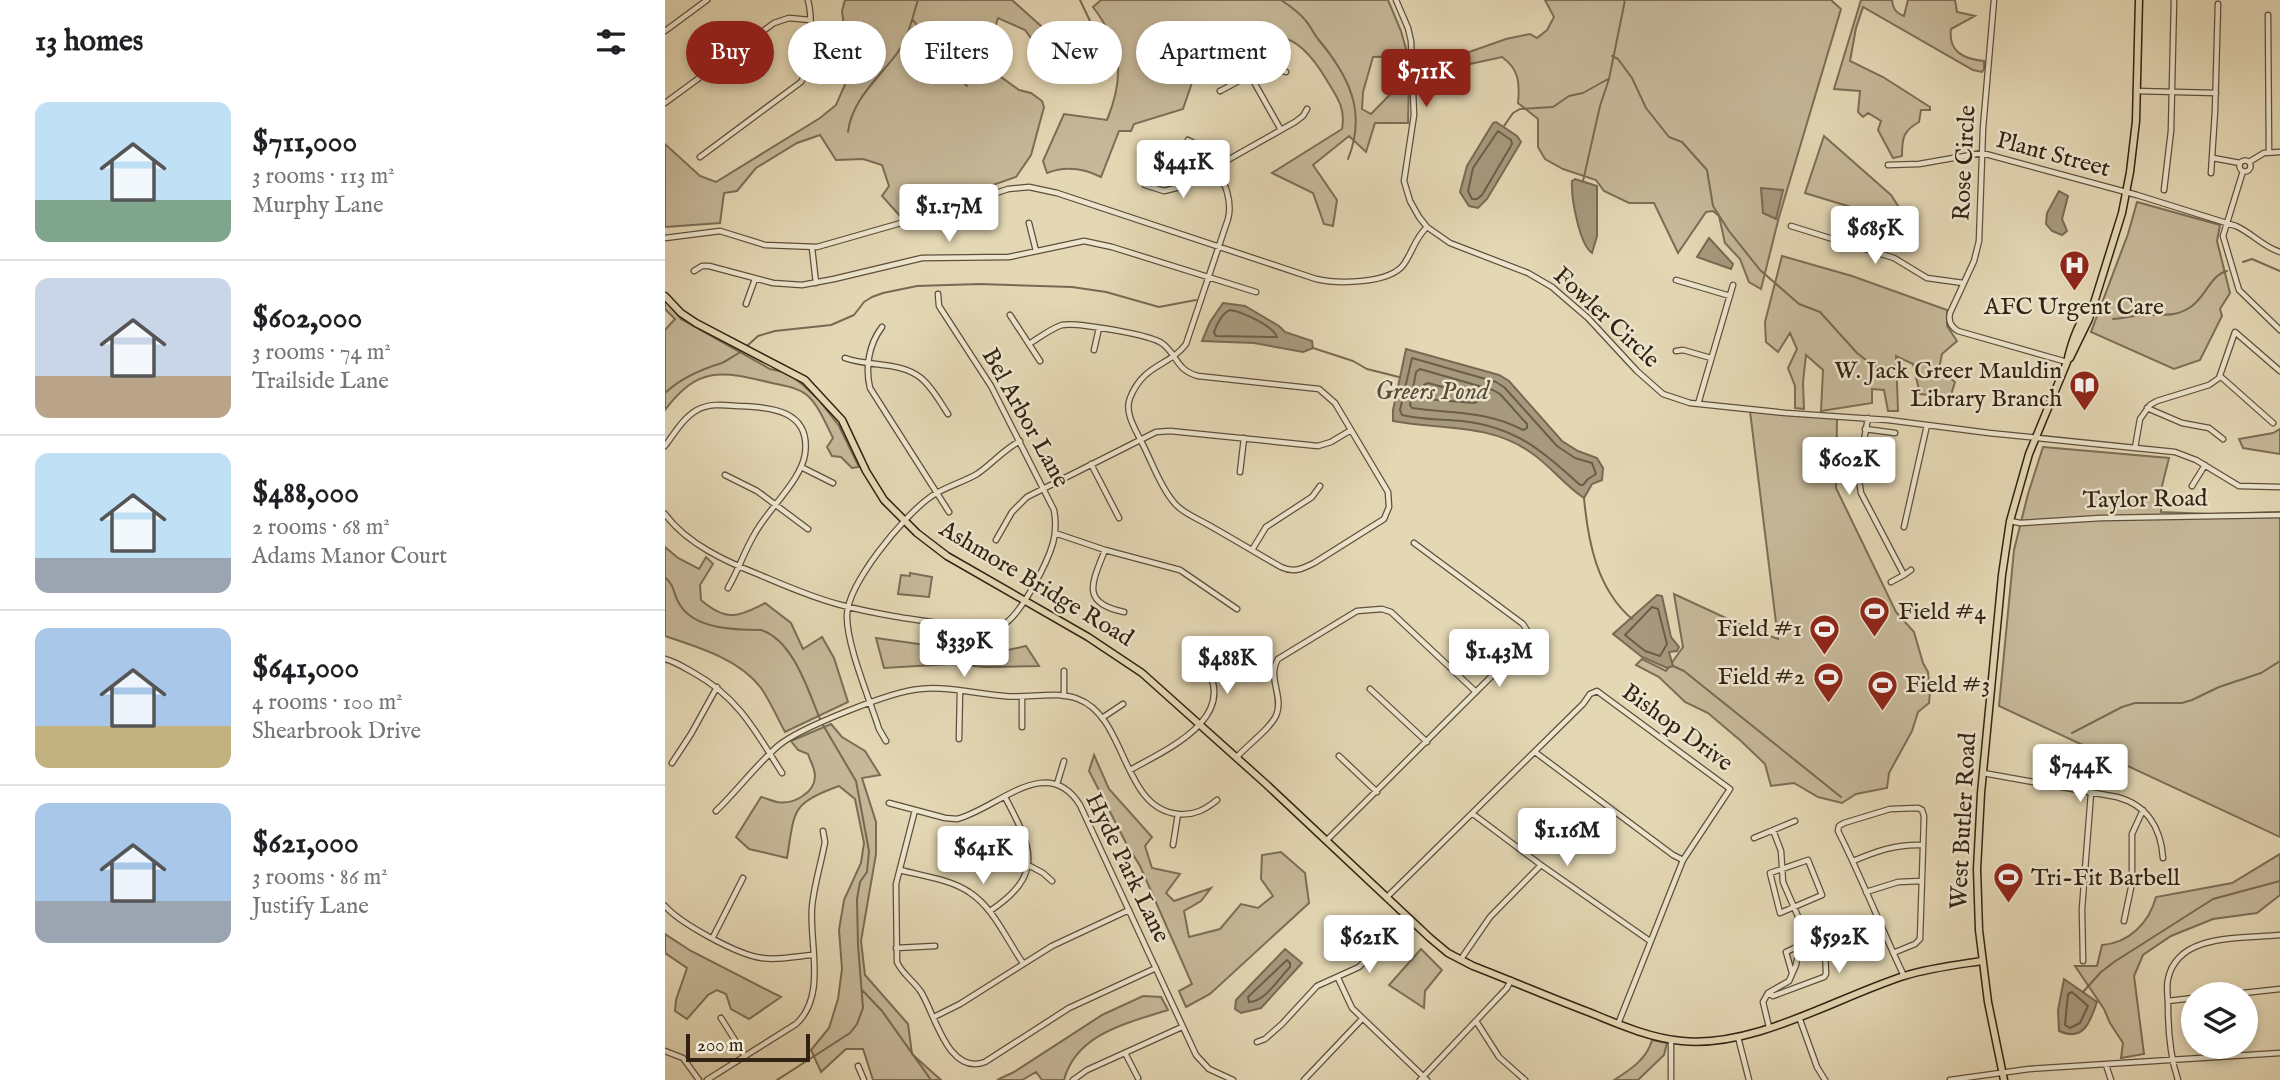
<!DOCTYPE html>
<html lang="en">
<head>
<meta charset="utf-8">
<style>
	body { margin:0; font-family:"IM FELL English",serif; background:#f6f6f6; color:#202124; height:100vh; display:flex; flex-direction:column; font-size:26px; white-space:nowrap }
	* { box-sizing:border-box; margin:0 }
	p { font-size:23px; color:#757577 }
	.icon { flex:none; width:38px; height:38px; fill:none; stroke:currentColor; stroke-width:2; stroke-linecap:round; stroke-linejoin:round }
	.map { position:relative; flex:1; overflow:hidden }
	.sheet { display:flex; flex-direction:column; background:#fff; width:665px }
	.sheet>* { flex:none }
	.banner { position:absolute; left:21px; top:21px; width:665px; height:63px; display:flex; gap:14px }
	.fabs { position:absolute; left:1516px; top:982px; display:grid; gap:14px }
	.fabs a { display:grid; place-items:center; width:77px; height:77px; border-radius:50%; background:#fff; box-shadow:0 4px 10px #0003; font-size:35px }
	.scale { position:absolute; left:21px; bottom:18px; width:124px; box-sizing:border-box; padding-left:7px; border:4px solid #312213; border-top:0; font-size:19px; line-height:24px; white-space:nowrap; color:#312213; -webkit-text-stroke:5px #ede5ce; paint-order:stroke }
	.price { position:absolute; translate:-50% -60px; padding:0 16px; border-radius:7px; background:#fff; color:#222; font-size:23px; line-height:46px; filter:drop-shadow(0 2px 4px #0008) }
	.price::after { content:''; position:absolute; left:50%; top:42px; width:21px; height:16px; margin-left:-10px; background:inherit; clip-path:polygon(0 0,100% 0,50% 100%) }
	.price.active { background:#8f2418; color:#fff }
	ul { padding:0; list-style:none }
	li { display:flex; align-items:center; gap:21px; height:175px; padding:0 35px }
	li+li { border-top:2px solid #e0e0e0 }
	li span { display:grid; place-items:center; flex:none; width:196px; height:140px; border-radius:14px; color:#555 }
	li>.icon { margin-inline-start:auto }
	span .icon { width:84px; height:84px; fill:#fffc; stroke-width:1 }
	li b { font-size:30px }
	h2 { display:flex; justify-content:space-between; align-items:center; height:84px; padding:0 35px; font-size:30px }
	.chip { padding:0 24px; border-radius:32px; background:#fff; box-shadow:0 4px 10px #0003; font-size:24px; line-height:63px }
	.chip.active { background:#8f2418; color:#fff }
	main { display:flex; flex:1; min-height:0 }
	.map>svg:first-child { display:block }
</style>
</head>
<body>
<main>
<section class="sheet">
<h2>13 homes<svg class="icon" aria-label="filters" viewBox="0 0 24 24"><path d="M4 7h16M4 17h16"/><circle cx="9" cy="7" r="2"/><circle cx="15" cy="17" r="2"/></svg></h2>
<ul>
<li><span style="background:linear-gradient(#bfe0f5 70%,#7fa58c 0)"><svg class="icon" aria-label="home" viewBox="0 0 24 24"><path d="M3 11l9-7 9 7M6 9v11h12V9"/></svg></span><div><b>$711,000</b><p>3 rooms · 113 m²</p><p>Murphy Lane</p></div></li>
<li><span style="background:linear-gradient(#c9d6e8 70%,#b9a48a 0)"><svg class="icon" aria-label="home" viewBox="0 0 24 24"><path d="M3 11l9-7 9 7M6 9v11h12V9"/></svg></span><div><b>$602,000</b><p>3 rooms · 74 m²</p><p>Trailside Lane</p></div></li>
<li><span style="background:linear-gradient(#bfe0f5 75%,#9aa5b1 0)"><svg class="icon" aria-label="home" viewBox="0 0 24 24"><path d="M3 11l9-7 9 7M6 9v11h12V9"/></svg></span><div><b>$488,000</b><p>2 rooms · 68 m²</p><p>Adams Manor Court</p></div></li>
<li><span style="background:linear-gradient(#a9c7e8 70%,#c2b280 0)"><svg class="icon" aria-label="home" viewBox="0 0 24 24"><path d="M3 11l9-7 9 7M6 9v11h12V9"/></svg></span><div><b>$641,000</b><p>4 rooms · 100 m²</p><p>Shearbrook Drive</p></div></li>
<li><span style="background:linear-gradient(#a9c7e8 70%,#9aa5b1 0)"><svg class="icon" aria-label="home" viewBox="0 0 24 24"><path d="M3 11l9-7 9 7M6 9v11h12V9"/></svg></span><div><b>$621,000</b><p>3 rooms · 86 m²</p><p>Justify Lane</p></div></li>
</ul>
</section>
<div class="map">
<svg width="1615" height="1080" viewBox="0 0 1615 1080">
	<rect width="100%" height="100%" fill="#e4d7b4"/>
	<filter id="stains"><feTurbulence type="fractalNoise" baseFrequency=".00286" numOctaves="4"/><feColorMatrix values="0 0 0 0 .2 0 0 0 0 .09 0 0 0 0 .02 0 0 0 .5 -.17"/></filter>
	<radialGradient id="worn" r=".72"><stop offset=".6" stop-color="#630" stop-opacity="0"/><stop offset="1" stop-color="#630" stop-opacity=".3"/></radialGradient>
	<path fill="#c6b899" stroke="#7c6d56" stroke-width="2" d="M180 0H347L385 34 382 42 366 38 360 30 333 18 326 41 322 67 354 90 366 93 377 101 379 107 366 155 351 177 236 217 217 196 224 186 217 165 198 159 171 160 155 135 132 143 91 168 72 191 59 193 55 223 0 227V144L35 176 51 182 155 118 171 105 182 80 183 58 177 11Z
		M436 0H723L736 31 743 56 708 57 698 92 697 109 706 114 744 75 743 123H710L701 152 684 136 648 165 672 200 668 226 659 224 648 193 607 173 677 129C681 108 672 97 661 79 618 7 592 45 533 65L518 109 469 124 466 131H454L436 177C418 168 400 166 382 173L378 161 399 114 442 120C460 76 457 45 428 7Z
		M880 0H1166L1176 9 1114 217 1096 289 1084 282 1075 259 1060 243 1054 216 1048 211 1041 212 1013 253 989 203H964L939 191 931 180 898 169 880 159 873 147V119L853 103C855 83 854 69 837 57L754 75 753 70 841 39 865 34 872 38 882 30 889 17Z
		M1196 0H1227C1228 9 1231 13 1239 16L1243 0H1290L1292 12 1310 16 1286 29C1283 52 1299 59 1319 61V69L1317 72 1308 70 1198 7 1191 28 1185 61 1218 77 1265 107V110H1256L1254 122C1238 131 1237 138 1237 156L1228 158 1213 130 1216 121 1203 113 1198 117 1193 112 1195 91 1169 89Z
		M1159 136 1226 195 1239 215 1235 222 1140 193Z
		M1472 202 1555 225 1552 241 1565 293 1555 309 1557 316 1535 360 1509 369 1426 332 1463 234Z
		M1117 256 1187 276 1282 310V326L1292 341 1277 354 1274 369 1290 382 1285 398 1255 394 1248 364 1231 356 1233 411H1223L1219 390 1207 389V403L1156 411 1158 370 1141 355 1138 382 1139 409 1130 408V386L1123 368 1132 349 1125 333 1113 352 1101 342 1100 322Z
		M0 300 16 319 105 369 123 373 138 385 154 400 174 426 194 467 187 468 176 457 167 456 162 447 168 438C161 424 154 406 142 395 132 387 119 386 107 383 57 371 34 365 0 410V330L10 319 0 309Z
		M1085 411 1172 417 1171 488 1231 612 1249 632 1258 663 1263 672 1265 692 1264 703 1253 712 1247 731 1224 773 1222 788 1191 794 1177 803 1153 797 1129 783 1106 786 1100 764 1076 741 1043 713 1020 702 994 677 971 665 977 659 1001 671 1018 647 1009 594 1076 625 1113 639Z
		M1615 429V454L1578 448 1574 439 1608 433Z
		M1378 447 1504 458 1496 490V512L1546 514 1615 512V837L1334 706 1349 550 1363 494Z
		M0 547 13 558 34 569 41 557 48 564 35 585 36 600C60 621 72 618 100 603L126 623 138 649 157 637 169 658 183 702 120 732C112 717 105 701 96 688 74 659 33 647 0 636Z
		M245 573 267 577 264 597 233 594 236 575 245 576Z
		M211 638 325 654 361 646 374 666 320 667 287 664 219 668Z
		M166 724 177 737 200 751 215 775 197 778 211 822V854L196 941 200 975 243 1024 247 1054 276 1080H208L198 1049H181L156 1072 146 1050 164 1028 173 999 177 969 174 930 179 900 196 863 199 843 190 799 174 786C125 804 130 810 122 858L84 849 71 837 96 797C101 798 107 801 112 802 128 805 150 793 150 776 150 768 145 761 143 754L133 750 126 741Z
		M429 755 444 789 487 837 480 846 487 868 515 874 501 893 509 901 546 888 536 901 519 911 524 937 555 929 576 904 593 908 608 896 596 879 597 855 616 852 640 873 644 903 545 994 521 1007 514 991 527 984 475 866 461 843 424 771Z
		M1615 854V895L1592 913 1548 919 1506 936 1478 955 1469 976 1479 1054 1456 1058 1458 1043 1445 1023 1439 1009 1410 966H1432L1437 945C1464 943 1484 923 1491 897L1567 883Z
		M0 934 26 951 116 997 84 1019 66 1009 61 994 52 990 43 995 22 1019 10 1011 11 1000 22 968 0 953Z
		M756 949 777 970 760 991 759 1008 724 985Z
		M478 996 496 997 503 1010C462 1023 411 1034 399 1080H377L371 1072 357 1080H332L349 1072 437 1015Z
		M987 1040 1002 1043 999 1055 973 1080H949C965 1070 982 1059 987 1040Z"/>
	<path fill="#a7997d" stroke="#786953" stroke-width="2" d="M831 122 852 136 856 142 822 199 813 208 804 206 795 192 802 166 828 123Z
		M910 179 932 186V236L927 253C914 244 906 197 907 181Z
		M1096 188 1118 190 1111 219 1098 213Z
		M1394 191 1403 196 1397 219 1402 231 1397 235 1387 231 1381 224 1382 213Z
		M1044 238 1068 264 1066 269 1032 257Z
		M558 303 580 306 614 326 620 332 647 341 648 348 638 352 589 343 537 341 545 322Z
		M741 349 834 375 844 381 897 441 913 451 932 458 938 468 937 480 927 484 919 498C899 485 885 465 865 452 824 423 775 430 728 421V410Z
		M992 595 997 596 1006 637 1014 647 1012 651 1004 652 1008 666 1002 668 977 657 948 634Z
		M620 949 637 963 596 1008 576 1013 570 1009 571 1000Z
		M1399 979 1432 1002C1425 1023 1418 1042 1394 1031L1393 1010Z"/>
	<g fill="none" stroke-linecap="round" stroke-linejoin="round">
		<path stroke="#6c5e48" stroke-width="2" d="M833 131 846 140 847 144 817 195 812 199H807L803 191 808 168Z
			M565 310C578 312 608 326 612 337L551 336 549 332C552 324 557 313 565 310Z
			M747 358 831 382 839 387 892 446 910 458 927 463 931 474 923 479 918 485H915C877 450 850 427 797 421 777 419 756 420 737 415L735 410Z
			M755 369 828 390 835 394 862 424V428L858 430C820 410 787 414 747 408L745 405 751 372Z
			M763 383 811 396 813 401 810 403 760 399 758 396 759 385Z
			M987 607 993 609 1002 644 995 656 980 651 960 635Z
			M622 960 625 963V967C614 978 600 1002 584 1002L583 997Z
			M1407 992 1423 1006 1415 1023 1405 1028 1400 1025 1403 994Z"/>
		<path stroke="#786953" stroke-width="2" d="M415 0 426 23
			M616 0C625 6 635 13 641 21 646 27 649 34 653 39 684 76 702 112 683 159
			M248 20 277 59 302 86
			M947 56 953 59 967 78 981 108 1004 137 1017 142 1042 170 1048 206 1064 231 1095 270 1134 304 1155 312 1192 353 1210 367
			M839 126 848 113 855 109 888 107 904 96 918 93 943 79
			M183 132C187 99 214 78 233 52 244 36 247 18 253 0
			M918 181 935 106 944 79 960 0
			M1578 262 1587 259 1615 271
			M1448 319C1459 318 1470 315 1481 315 1497 314 1510 317 1524 308 1540 299 1545 275 1562 271
			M82 346 93 336 110 331 166 325 189 315 199 302 207 297 218 293 252 286 314 284 407 287 441 292 494 307 531 300
			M648 348 688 361 702 369 734 377
			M0 393C16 378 37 369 57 363 63 360 70 355 77 351
			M919 498C923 542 932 589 967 619
			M0 577C12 589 7 593 15 605 30 629 69 630 96 630 128 640 143 690 155 719
			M1008 666 1019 671 1176 797
			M1407 733 1457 707 1470 703H1517L1527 700 1554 687 1596 673 1615 661
			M197 990 217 1011 266 1080
			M1418 992 1436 972 1449 962 1548 899 1615 881
			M112 1080 185 1033 192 1024 198 1008 193 945 192 899 195 882 202 872 204 851 191 781 158 725"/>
		<defs>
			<path id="minor" d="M731 0 743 28 746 41 749 115 739 181 745 201 754 217 762 227 785 243 863 273 887 287 923 318 972 371 998 394 1025 403 1121 413 1223 420 1324 433 1510 452 1531 460 1574 486 1615 487
				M1329 0 1318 128 1314 241 1309 261 1285 313C1283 321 1286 327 1293 331L1402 362
				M1603 15 1604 152
				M0 31 42 0
				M585 75 616 130
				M555 91C575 81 598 63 621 72
				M1471 91 1551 93
				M0 103 109 23 124 18 145 20
				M35 157 136 82C146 66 148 19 143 0
				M1548 158 1575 163
				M1574.5 166a5.5 5.5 0 1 1 11 0a5.5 5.5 0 1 1-11 0Z
				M1584 162 1599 153 1615 152
				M1223 165 1254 164 1317 153 1472 195 1571 226C1587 233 1598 247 1615 252
				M1578 171 1558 236 1574 290 1615 330
				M1546 173 1550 111 1553 4
				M480 185 499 191 515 187 630 122 638 116 642 109
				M1499 190 1506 131 1509 0
				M364 223 371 251
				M1126 226 1229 258 1262 278 1298 283
				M0 238 55 231 100 245 152 247 278 211 343 189 364 187 392 193 651 279C673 284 725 284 739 264 748 251 750 238 762 227
				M147 248 151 283
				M29 271 37 266H44L108 283 137 285 169 279 257 258 344 257 419 241 447 247 591 292
				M1011 280 1065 296
				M81 304 90 279
				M345 315 375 361
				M217 327C204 344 200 367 205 388L284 512
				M364 344C374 338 385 329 397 325 411 322 488 335 498 344 513 356 511 370 533 376L654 389 670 403 723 492 724 507 719 519 649 563C637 569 629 573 616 567 593 554 570 540 547 527 534 519 516 513 507 500 494 484 487 462 477 443 471 430 459 413 465 398 479 363 504 367 521 344L563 219C570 193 547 151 523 140
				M429 350 434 328
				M1011 351 1018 350 1046 358
				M180 358C204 367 235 361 256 378 267 387 275 402 283 414
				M1555 376 1608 423
				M1033 404 1068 285
				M1482 408 1517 423 1544 428 1558 439
				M1203 418 1193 473 1196 493 1239 575 1226 582
				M1200 429 1230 433
				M0 446C9 434 18 418 32 410 45 403 59 405 74 406 105 407 146 410 140 454 136 481 102 510 89 535 79 552 73 571 63 588
				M1470 448 1475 419 1485 405 1492 401 1544 385 1554 378 1570 332 1615 371
				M426 464 454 518
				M136 467 168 483
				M575 472 579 438
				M60 475 92 491 143 529
				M1527 486 1540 465
				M0 514C22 544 62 562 95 575 121 586 148 598 176 605 221 617 269 622 315 629 324 630 333 628 341 623 358 610 382 564 388 543 391 532 391 521 389 510L326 386 274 306 273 294
				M1345 521 1355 523 1436 518 1615 515
				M1239 527 1262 425
				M390 533 440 550 515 570 572 609
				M331 540 347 512 362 497 491 432 505 431 653 446 666 442 686 430
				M440 550C427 583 415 603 459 612
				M587 550 601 527 647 497 655 486
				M1239 575 1246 570
				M0 659C11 662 20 668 29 673 74 698 91 732 117 773
				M705 689 762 742
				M399 696V671
				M357 698V727
				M437 718 458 704
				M294 739 295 691
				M221 741 214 729C205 700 181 644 182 615 183 583 238 517 264 498 278 487 297 483 312 474 327 464 338 450 355 441
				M870 752 1008 855 1018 860
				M674 756 712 792
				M571 758C581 746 608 727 612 713 618 695 602 677 613 659L692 611 717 609 726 612 811 692
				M7 763 26 734 52 687
				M465 770C503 749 576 717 539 664
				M1318 773 1452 797C1482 805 1496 828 1498 858
				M392 784 399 761
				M224 803 280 818 292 819C332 809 382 752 415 805L531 1055 544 1069 568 1080
				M250 810 231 884 232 962C237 974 249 981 256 992 270 1014 283 1076 320 1062L404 1008 491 968
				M51 811C72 791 90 766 113 746 134 728 227 691 255 689 283 686 312 694 339 696 363 699 391 690 413 699 462 717 457 809 513 814 529 816 541 809 552 800
				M808 814 876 865 985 941
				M1089 838 1130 821
				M662 840 863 640V632L858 624 749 543
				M508 845 513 814
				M1143 860 1157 895 1115 913 1105 873Z
				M1188 861C1212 851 1231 844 1257 845
				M363 865 378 873 387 881
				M235 870C257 876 285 879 304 892 329 908 341 939 358 963
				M1201 892 1233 882 1256 881
				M722 897 918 704 925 694 932 691 1065 789 1018 860 953 1024
				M0 906C16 924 73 955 97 958 114 961 131 956 147 955
				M325 911C380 874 367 848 340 797
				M1459 921 1467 883V834L1478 810
				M48 937 78 878
				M231 948 270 946
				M1228 953 1250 944 1255 939 1259 816 1257 810 1253 808 1225 809 1179 823 1174 826 1173 831C1197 878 1216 928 1239 976
				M796 959 825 917 876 865
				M1418 961 1417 909 1426 793
				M673 978 687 1008 762 1080
				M1103 993 1108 996 1159 977 1161 974 1160 947 1155 936 1121 952 1127 973
				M1569 994 1615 989
				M1503 1001 1528 998
				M269 1017 295 1004 387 946 464 910
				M1134 1017 1152 1067 1160 1080
				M56 1018 80 1056
				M811 1021 834 1057 860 1080
				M1104 1027 1098 1002 1103 993 1124 981 1131 965 1136 937 1135 921 1118 882 1116 851 1108 830
				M1073 1037 1084 1080
				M1006 1040V1080
				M592 1042 600 1039 617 1024 652 986 694 967 714 946
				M0 1051 18 1058 34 1080
				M460 1053 473 1078
				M1441 1065 1446 1080
				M193 1066 199 1080
				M42 1080 131 1024C162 996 144 944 147 907 149 885 156 864 160 842L158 831
				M408 1080 422 1070 517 1027
				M639 1080 697 1019
				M755 1080 842 988 846 980
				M1285 1080 1364 1069 1615 1053
				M1513 1080C1505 1056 1503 1030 1503 1005 1503 996 1501 988 1503 979 1513 932 1579 939 1615 935"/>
			<path id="major" d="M0 296 16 313 31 323 140 380 177 420 201 471 219 500 252 533 282 556 423 637 477 673 601 784 765 938 783 953 808 966C847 981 886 998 926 1013 955 1025 985 1038 1017 1041 1090 1048 1170 998 1239 976 1264 968 1290 965 1317 961
				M1405 358 1424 319 1457 213 1465 172 1471 121 1474 0
				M1339 1080 1323 1002 1314 930 1312 869 1316 793 1337 575 1345 521 1364 454 1402 362C1406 344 1413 322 1426 307"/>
		</defs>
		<use href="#minor" stroke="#5e4f3b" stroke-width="7"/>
		<use href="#major" stroke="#312213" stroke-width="9"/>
		<use href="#minor" stroke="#ede5ce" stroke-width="4.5"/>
		<use href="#major" stroke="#e4d7b4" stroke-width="6"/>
	</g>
	<defs>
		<symbol id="hospital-pin" viewBox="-11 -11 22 30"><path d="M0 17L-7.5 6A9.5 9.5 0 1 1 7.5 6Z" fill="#8f2418" stroke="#ede5ce"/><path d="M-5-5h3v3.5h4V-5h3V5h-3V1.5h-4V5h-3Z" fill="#fff"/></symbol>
		<symbol id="library-pin" viewBox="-11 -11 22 30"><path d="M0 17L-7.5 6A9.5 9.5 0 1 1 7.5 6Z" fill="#8f2418" stroke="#ede5ce"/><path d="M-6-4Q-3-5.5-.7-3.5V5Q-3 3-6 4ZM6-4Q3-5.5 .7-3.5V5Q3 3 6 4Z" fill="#fff"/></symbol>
		<symbol id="stadium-pin" viewBox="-11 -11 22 30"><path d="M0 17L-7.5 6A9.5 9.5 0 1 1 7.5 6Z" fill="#8f2418" stroke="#ede5ce"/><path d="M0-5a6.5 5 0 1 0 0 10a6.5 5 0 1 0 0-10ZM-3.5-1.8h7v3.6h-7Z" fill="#fff"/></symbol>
	</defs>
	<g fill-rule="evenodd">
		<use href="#hospital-pin" x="1392" y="248" width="35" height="47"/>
		<use href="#library-pin" x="1402" y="368" width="35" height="47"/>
		<use href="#stadium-pin" x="1192" y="594" width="35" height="47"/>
		<use href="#stadium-pin" x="1142" y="612" width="35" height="47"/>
		<use href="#stadium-pin" x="1146" y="660" width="35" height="47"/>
		<use href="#stadium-pin" x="1200" y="668" width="35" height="47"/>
		<use href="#stadium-pin" x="1326" y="860" width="35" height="47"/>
	</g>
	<g text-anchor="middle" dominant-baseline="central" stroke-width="5" stroke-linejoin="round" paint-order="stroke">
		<g font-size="24" fill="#312213" stroke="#ede5ce">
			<text transform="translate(1388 155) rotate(15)">Plant Street</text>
			<text transform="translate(1300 163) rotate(-87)">Rose Circle</text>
			<text transform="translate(941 318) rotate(43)">Fowler Circle</text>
			<text transform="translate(360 418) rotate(61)">Bel Arbor Lane</text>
			<text transform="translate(1480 500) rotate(-1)">Taylor Road</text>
			<text transform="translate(371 584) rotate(31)">Ashmore Bridge Road</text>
			<text transform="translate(1012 728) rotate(36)">Bishop Drive</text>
			<text transform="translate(1299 821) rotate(-87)">West Butler Road</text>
			<text transform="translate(462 868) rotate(64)">Hyde Park Lane</text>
		</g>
		<g font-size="24" fill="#312213" stroke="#ede5ce" text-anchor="end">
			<text x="1409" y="307" text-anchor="middle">AFC Urgent Care</text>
			<text x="1397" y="371">W. Jack Greer Mauldin<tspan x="1397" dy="28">Library Branch</tspan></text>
			<text x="1233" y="612" text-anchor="start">Field #4</text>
			<text x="1137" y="629">Field #1</text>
			<text x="1140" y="677">Field #2</text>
			<text x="1240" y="685" text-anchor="start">Field #3</text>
			<text x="1366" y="878" text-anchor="start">Tri-Fit Barbell</text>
		</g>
		<g font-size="26" font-style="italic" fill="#5a4c38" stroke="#ede5ce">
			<text x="767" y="391">Greers Pond</text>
		</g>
	</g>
	<rect width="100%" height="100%" filter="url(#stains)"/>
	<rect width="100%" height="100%" fill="url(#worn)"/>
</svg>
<div class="fabs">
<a><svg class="icon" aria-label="layers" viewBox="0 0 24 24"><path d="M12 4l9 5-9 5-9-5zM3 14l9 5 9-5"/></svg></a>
</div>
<div class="scale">200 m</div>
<b class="price active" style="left:761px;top:109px">$711K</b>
<b class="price" style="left:518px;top:200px">$441K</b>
<b class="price" style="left:284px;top:244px">$1.17M</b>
<b class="price" style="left:1210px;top:266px">$685K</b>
<b class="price" style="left:1184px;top:497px">$602K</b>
<b class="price" style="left:299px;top:679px">$339K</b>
<b class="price" style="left:834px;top:689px">$1.43M</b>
<b class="price" style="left:562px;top:696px">$488K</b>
<b class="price" style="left:1415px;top:804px">$744K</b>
<b class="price" style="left:902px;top:868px">$1.16M</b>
<b class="price" style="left:318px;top:886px">$641K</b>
<b class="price" style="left:704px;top:975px">$621K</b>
<b class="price" style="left:1174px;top:975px">$592K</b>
<div class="banner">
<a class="chip active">Buy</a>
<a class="chip">Rent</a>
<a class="chip">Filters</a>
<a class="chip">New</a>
<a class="chip">Apartment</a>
</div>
</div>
</main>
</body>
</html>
